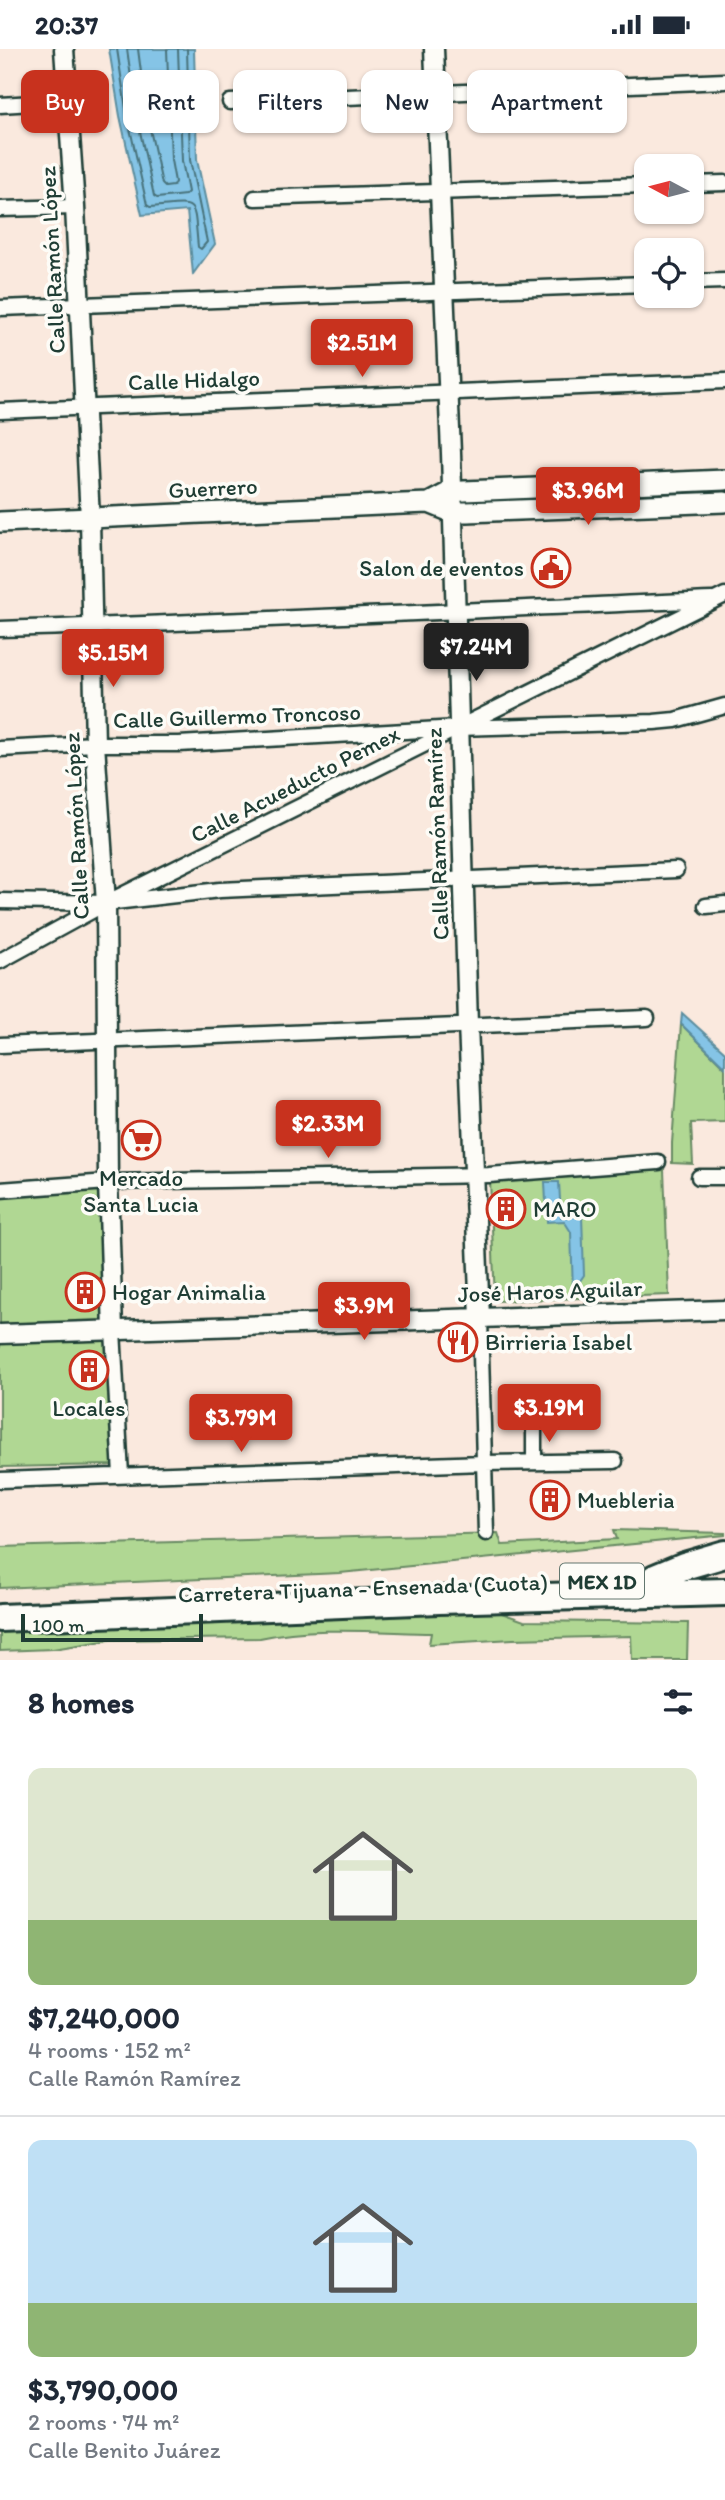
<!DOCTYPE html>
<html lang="en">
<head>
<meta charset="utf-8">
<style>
	body { margin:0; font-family:Itim,sans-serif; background:#f2f2f3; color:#1f2937; height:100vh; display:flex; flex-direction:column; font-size:26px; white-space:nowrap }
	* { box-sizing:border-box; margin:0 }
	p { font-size:23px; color:#747a83 }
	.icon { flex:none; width:38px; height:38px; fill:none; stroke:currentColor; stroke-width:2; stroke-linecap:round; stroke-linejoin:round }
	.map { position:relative; height:1611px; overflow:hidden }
	.details { display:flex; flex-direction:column; background:#fff; flex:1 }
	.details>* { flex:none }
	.hud { position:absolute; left:21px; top:21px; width:684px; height:63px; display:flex; gap:14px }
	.needle { width:46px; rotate:277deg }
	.controls { position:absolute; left:634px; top:105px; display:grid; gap:14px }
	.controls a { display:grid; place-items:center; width:70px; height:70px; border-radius:14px; background:#fff; box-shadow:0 2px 5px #0004; font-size:35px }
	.scale { position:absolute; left:21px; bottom:18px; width:182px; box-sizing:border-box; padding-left:7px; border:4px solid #1f3d34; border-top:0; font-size:19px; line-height:24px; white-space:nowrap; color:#1f3d34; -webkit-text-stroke:5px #fdfcf7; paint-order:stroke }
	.price { position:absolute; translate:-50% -60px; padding:0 16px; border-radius:7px; background:#c8321e; color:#fff; font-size:23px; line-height:46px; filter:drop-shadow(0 2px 4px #0008) }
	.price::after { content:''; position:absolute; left:50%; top:42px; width:21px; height:16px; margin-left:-10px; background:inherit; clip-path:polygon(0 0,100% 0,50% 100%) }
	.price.current { background:#222; color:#fff }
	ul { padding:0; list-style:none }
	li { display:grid; align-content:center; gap:14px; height:371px; padding:0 28px }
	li+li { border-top:2px solid #e0e1e3 }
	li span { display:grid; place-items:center; height:217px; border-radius:14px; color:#555 }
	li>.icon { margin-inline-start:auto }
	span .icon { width:126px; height:126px; fill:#fffc; stroke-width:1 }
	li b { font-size:30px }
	h2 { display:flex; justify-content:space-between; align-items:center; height:84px; padding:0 28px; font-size:30px }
	.chip { padding:0 24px; border-radius:14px; background:#fff; box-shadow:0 2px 5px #0004; font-size:24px; line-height:63px }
	.chip.current { background:#c8321e; color:#fff }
	.status { display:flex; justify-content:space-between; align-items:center; height:49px; padding:0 35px; background:#fff; direction:ltr }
	.status svg { height:19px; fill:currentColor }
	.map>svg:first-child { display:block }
</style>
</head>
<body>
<div class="status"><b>20:37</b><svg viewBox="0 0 49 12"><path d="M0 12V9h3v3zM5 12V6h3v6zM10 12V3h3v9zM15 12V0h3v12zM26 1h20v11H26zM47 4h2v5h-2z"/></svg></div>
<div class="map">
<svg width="725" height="1611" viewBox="0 0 725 1611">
	<rect width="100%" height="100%" fill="#fae9de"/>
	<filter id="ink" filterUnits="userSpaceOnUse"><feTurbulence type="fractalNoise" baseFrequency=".0143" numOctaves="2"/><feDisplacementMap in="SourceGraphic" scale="14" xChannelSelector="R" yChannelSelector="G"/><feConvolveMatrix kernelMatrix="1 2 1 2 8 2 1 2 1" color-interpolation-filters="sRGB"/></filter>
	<g filter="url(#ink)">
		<path fill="#b0d793" stroke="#688a64" stroke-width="2" d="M681 975 725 1019V1073L691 1074 693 1115 672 1114V1094Z
			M664 1121 669 1246 495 1252 490 1130Z
			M104 1139 114 1416 0 1418V1144Z
			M614 1481 725 1484V1486L340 1524 0 1539V1498L498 1484 502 1496 617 1490Z
			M405 1560 418 1565 496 1562 524 1572 688 1574 687 1611H632L631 1587 513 1590 429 1595 431 1584C377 1583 314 1577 260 1589L110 1591 53 1600 0 1602V1575Z"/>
		<path fill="#85c4e6" stroke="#5c8e9f" stroke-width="2" d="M109 0H194L197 111 215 195 193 225 187 162 142 166 120 67Z
			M682 964 725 1003V1018L681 975Z
			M545 1133H559L561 1168 582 1167 584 1226 573 1242 571 1183 564 1172 547 1173Z"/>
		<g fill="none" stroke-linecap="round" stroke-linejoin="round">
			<path stroke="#48737b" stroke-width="2" d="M117 0 127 66 147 156 150 158C200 154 193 149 198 198L201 200 207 193 190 111 187 0
				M127 0 136 64 154 147 157 149 185 146 188 143 182 112 178 0
				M138 0 146 62 162 135 165 138 173 137 175 133 171 111 167 0"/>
			<defs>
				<path id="minor" d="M230 53 725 32
					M0 56 67 52
					M691 135 725 134
					M255 149 646 136
					M0 160 75 158
					M691 233 725 232
					M0 259 646 235
					M0 362 725 332
					M0 580C237 573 475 561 712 551
					M0 700 95 695H179L457 679 654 673 675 671 725 657
					M0 852 106 854 220 841 676 821
					M706 857 725 855
					M0 912 106 854 725 546
					M0 996 647 969
					M699 1128H725
					M0 1141 108 1133 489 1126 658 1113
					M480 1269 486 1484
					M113 1281 121 1426
					M534 1413V1347
					M0 1431 484 1414 615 1412"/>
				<path id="tertiary" d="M64 0 75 158 90 470 95 695 106 854 108 1133 113 1281
					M434 0 451 404 468 975 480 1269
					M0 1285 725 1261"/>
				<path id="secondary" d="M429 454 450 443 464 442 725 431
					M0 473 403 455 429 454 451 463H467L725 453"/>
				<path id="motorway" d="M655 1529 684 1517 725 1505
					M0 1569 439 1551 725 1543"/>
			</defs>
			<use href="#minor" stroke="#1f3d34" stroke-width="19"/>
			<use href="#tertiary" stroke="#1f3d34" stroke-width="23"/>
			<use href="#secondary" stroke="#1f3d34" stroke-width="24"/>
			<use href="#motorway" stroke="#1f3d34" stroke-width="32"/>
			<use href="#minor" stroke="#fdfcf7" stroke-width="14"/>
			<use href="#tertiary" stroke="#fdfcf7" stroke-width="18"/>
			<use href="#secondary" stroke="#fdfcf7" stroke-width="19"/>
			<use href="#motorway" stroke="#fdfcf7" stroke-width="26"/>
		</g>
	</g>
	<defs>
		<symbol id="civic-ring" viewBox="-11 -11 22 22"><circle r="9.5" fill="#fdfcf7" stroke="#c8321e" stroke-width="1.5"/><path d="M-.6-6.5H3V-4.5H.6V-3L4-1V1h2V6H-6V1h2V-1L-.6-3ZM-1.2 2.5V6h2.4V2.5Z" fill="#c8321e"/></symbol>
		<symbol id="supermarket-ring" viewBox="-11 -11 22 22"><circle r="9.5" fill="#fdfcf7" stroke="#c8321e" stroke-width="1.5"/><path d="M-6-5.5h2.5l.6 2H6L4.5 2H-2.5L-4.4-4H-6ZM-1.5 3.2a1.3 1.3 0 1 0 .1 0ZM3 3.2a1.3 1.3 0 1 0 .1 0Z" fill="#c8321e"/></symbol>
		<symbol id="building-ring" viewBox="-11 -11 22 22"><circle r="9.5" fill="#fdfcf7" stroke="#c8321e" stroke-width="1.5"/><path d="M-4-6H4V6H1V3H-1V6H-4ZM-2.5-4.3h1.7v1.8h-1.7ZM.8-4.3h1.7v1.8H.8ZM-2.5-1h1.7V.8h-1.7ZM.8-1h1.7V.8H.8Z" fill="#c8321e"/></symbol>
		<symbol id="restaurant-ring" viewBox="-11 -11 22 22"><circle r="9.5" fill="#fdfcf7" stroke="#c8321e" stroke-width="1.5"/><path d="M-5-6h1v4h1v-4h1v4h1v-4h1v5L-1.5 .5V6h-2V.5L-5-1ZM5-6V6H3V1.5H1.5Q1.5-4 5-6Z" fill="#c8321e"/></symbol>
	</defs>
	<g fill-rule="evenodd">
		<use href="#civic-ring" x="529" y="497" width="44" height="44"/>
		<use href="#supermarket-ring" x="119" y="1069" width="44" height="44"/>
		<use href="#building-ring" x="484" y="1138" width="44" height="44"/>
		<use href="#building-ring" x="63" y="1221" width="44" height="44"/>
		<use href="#restaurant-ring" x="436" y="1271" width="44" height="44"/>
		<use href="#building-ring" x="67" y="1299" width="44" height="44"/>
		<use href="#building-ring" x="528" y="1429" width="44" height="44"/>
	</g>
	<g text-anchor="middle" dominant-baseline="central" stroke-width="7" stroke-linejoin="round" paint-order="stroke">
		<rect fill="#fdfcf7" stroke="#62766e" stroke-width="2" x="560" y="1514.5" width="84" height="35" rx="5"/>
		<g font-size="21" font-weight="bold" fill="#1f3d34">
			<text x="602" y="1532">MEX 1D</text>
		</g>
		<g font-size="23" fill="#1f3d34" stroke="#fdfcf7">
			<text transform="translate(52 211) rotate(-93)">Calle Ramón López</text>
			<text transform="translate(194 331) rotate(-2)">Calle Hidalgo</text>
			<text transform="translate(213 439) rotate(-3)">Guerrero</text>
			<text transform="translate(237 667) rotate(-2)">Calle Guillermo Troncoso</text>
			<text transform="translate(295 735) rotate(-27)">Calle Acueducto Pemex</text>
			<text transform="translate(76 777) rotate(-93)">Calle Ramón López</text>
			<text transform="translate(437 785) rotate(-92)">Calle Ramón Ramírez</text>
			<text transform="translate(550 1242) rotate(-2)">José Haros Aguilar</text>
			<text transform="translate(363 1539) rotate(-2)">Carretera Tijuana - Ensenada (Cuota)</text>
		</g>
		<g font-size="23" fill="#1f3d34" stroke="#fdfcf7" text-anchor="start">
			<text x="524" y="519" text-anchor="end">Salon de eventos</text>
			<text x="141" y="1129" text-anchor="middle">Mercado<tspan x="141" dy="26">Santa Lucia</tspan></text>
			<text x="533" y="1160">MARO</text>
			<text x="112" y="1243">Hogar Animalia</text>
			<text x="485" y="1293">Birrieria Isabel</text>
			<text x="89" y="1359" text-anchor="middle">Locales</text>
			<text x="577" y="1451">Muebleria</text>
		</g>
	</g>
</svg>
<div class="controls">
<a><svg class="needle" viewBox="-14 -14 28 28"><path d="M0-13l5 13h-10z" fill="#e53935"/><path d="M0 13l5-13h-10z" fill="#747a83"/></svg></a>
<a><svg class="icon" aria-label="locate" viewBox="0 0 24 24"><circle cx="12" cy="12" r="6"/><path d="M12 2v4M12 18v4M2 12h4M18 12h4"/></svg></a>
</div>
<div class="scale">100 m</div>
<b class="price" style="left:362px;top:330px">$2.51M</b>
<b class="price" style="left:588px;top:478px">$3.96M</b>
<b class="price current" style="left:476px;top:634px">$7.24M</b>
<b class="price" style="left:113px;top:640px">$5.15M</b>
<b class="price" style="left:328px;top:1111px">$2.33M</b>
<b class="price" style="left:364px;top:1293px">$3.9M</b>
<b class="price" style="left:549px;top:1395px">$3.19M</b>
<b class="price" style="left:241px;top:1405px">$3.79M</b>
<div class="hud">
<a class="chip current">Buy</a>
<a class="chip">Rent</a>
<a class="chip">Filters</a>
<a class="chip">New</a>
<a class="chip">Apartment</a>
</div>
</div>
<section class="details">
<h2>8 homes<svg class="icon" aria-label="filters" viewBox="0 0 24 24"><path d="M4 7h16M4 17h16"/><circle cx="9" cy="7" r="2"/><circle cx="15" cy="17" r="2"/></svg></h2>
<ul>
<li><span style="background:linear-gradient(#dfe7d0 70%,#8fb573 0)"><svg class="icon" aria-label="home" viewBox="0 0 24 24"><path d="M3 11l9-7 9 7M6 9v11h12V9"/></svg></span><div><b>$7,240,000</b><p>4 rooms · 152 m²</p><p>Calle Ramón Ramírez</p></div></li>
<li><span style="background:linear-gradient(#bfe0f5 75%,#8fb573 0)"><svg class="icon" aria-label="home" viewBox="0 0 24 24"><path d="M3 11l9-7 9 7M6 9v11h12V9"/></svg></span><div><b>$3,790,000</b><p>2 rooms · 74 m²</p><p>Calle Benito Juárez</p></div></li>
</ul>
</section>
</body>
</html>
